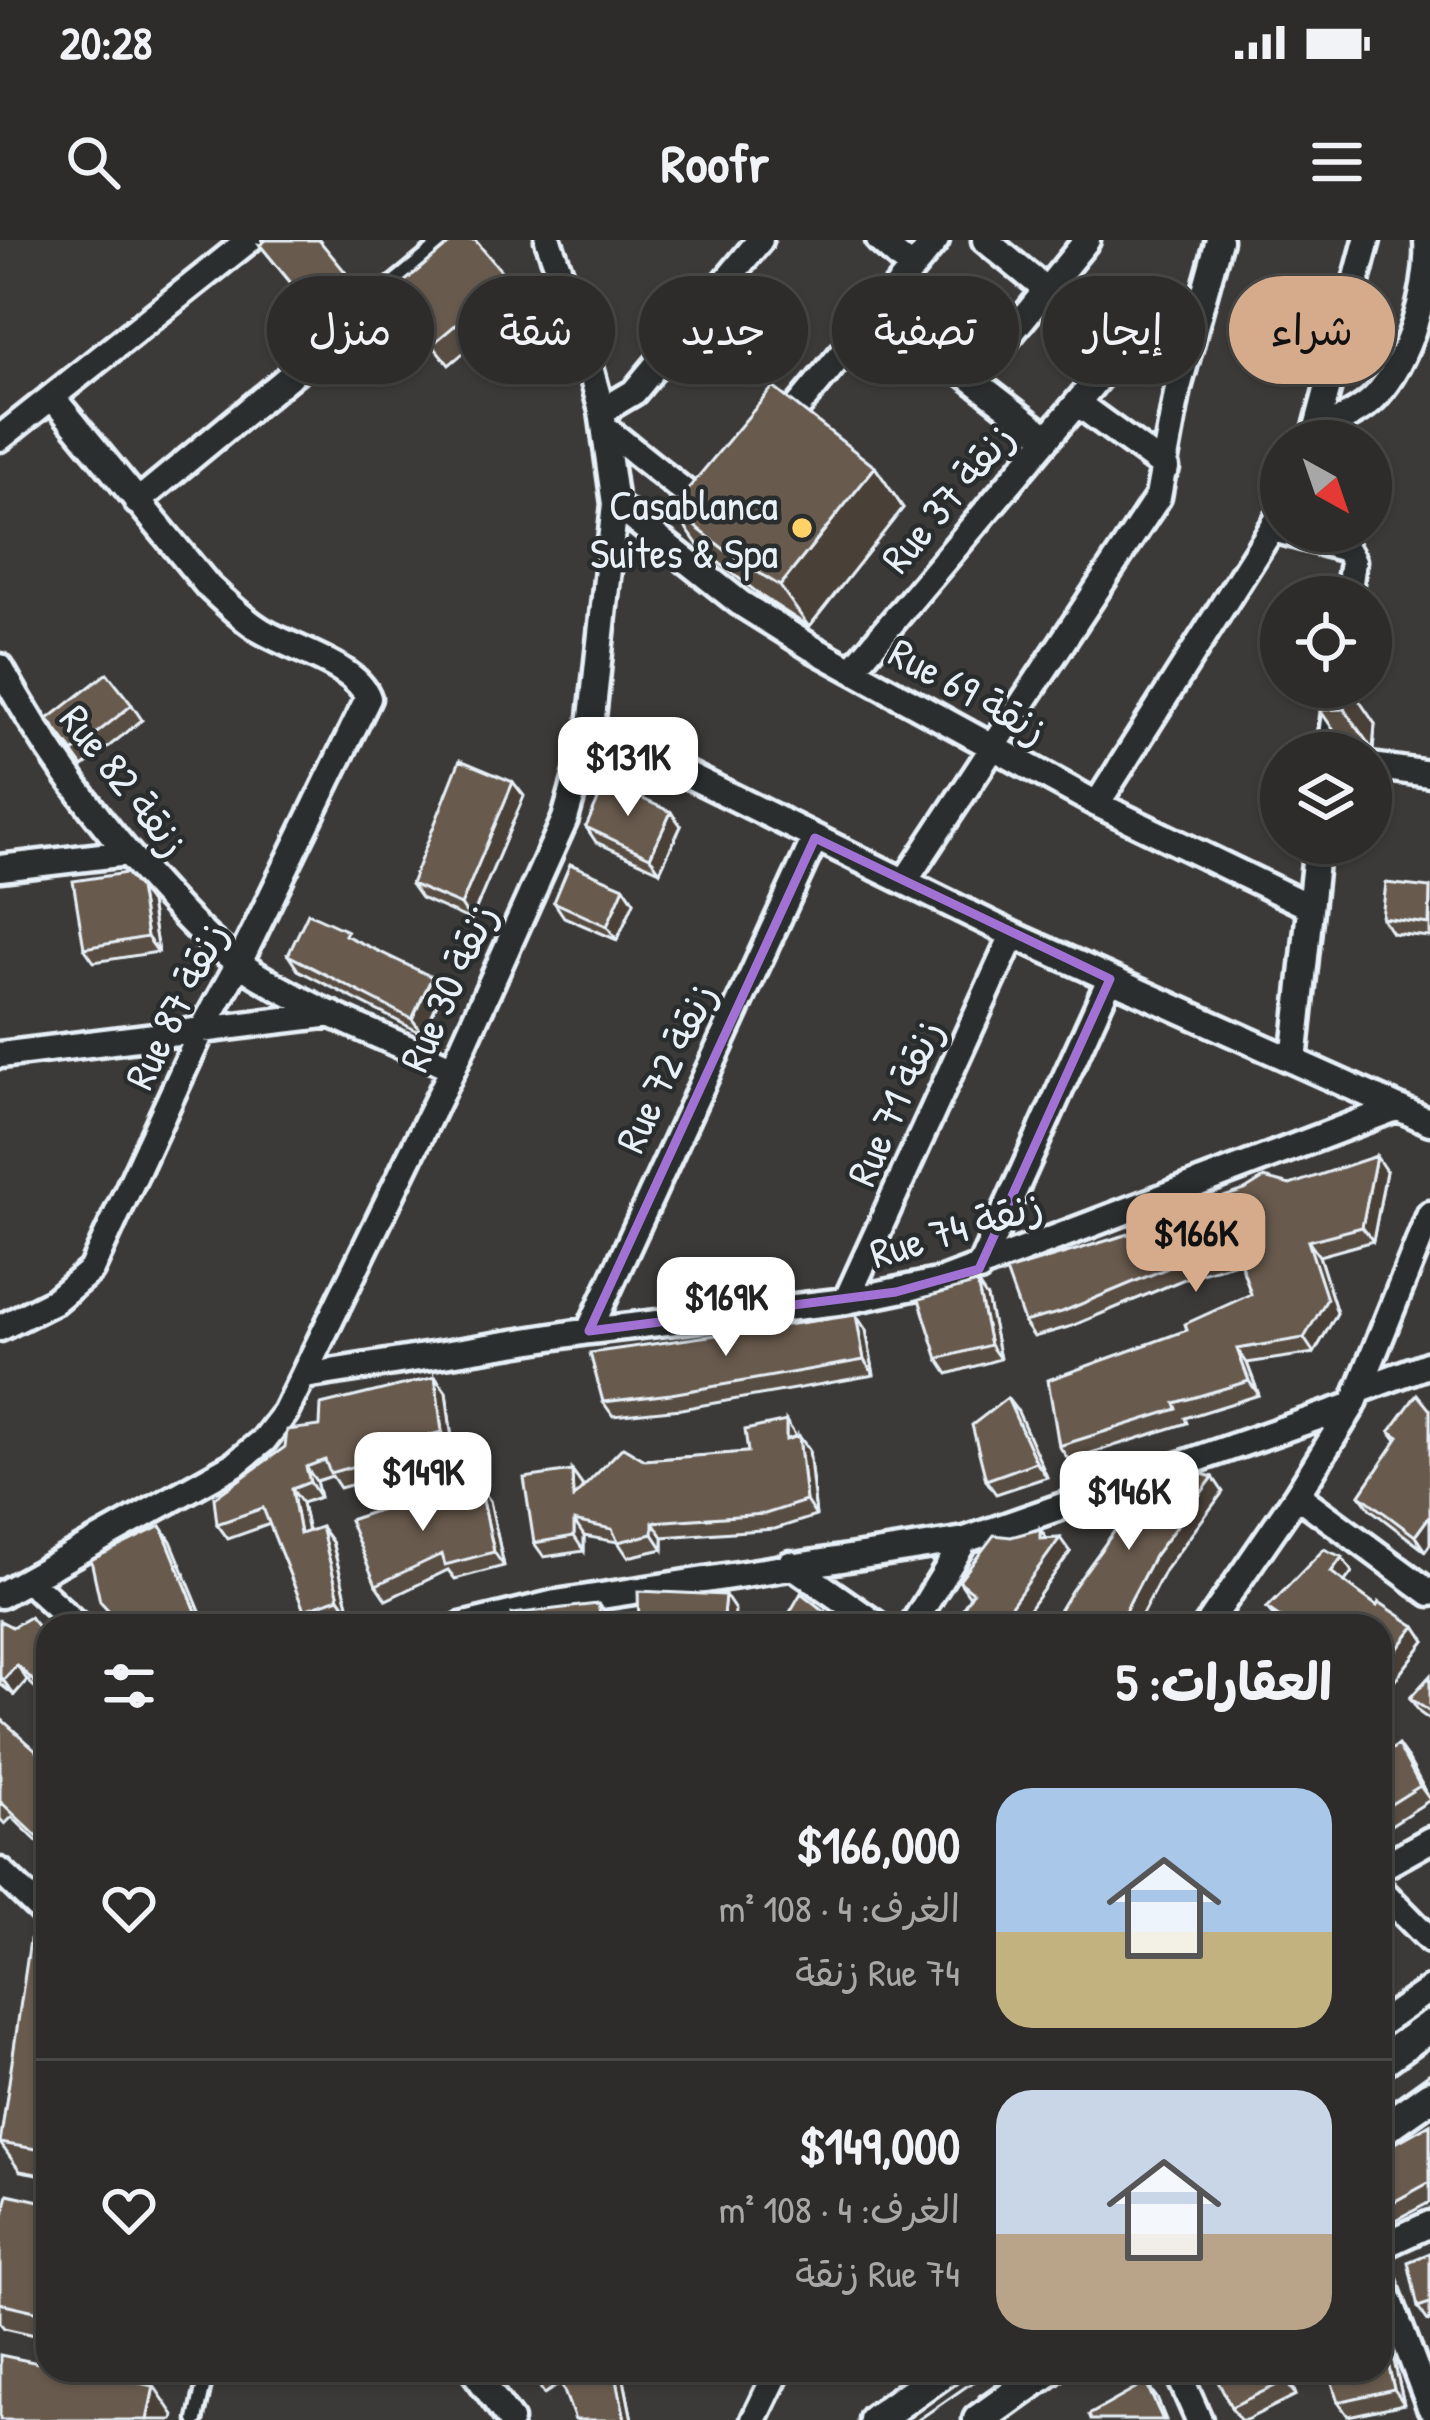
<!DOCTYPE html>
<html lang="ar">
<head>
<meta charset="utf-8">
<style>
	body { margin:0; font-family:"Patrick Hand","Playpen Sans Arabic",sans-serif; background:#353432; color:#f1f3f6; direction:rtl; height:100vh; display:flex; flex-direction:column; font-size:45px; white-space:nowrap }
	* { box-sizing:border-box; margin:0 }
	p { font-size:39px; color:#a7a7a8 }
	.icon { flex:none; width:66px; height:66px; fill:none; stroke:currentColor; stroke-width:2; stroke-linecap:round; stroke-linejoin:round }
	.map { position:relative; flex:1; overflow:hidden; direction:ltr }
	.drawer { position:absolute; left:36px; top:1374px; width:1356px; height:768px; display:flex; flex-direction:column; background:#2d2c2a; border-radius:36px; box-shadow:0 3px 9px #0004,0 0 0 3px #484847; direction:rtl }
	.drawer>* { flex:none }
	.guide { position:absolute; left:36px; top:36px; width:1359px; height:108px; direction:rtl; display:flex; gap:24px }
	.needle { width:78px; rotate:140deg }
	.controls { position:absolute; left:1260px; top:180px; display:grid; gap:24px }
	.controls a { display:grid; place-items:center; width:132px; height:132px; border-radius:50%; background:#2d2c2a; box-shadow:0 3px 9px #0004,0 0 0 3px #484847; font-size:60px }
	.price { position:absolute; translate:-50% -102px; padding:0 27px; border-radius:24px; background:#fff; color:#222; font-size:39px; line-height:78px; filter:drop-shadow(0 3px 6px #0008) }
	.price::after { content:''; position:absolute; left:50%; top:72px; width:36px; height:27px; margin-left:-18px; background:inherit; clip-path:polygon(0 0,100% 0,50% 100%) }
	.price.on { background:#d6ab8b; color:#111 }
	ul { padding:0; list-style:none }
	li { display:flex; align-items:center; gap:36px; height:300px; padding:0 60px }
	li+li { border-top:3px solid #484847 }
	li span { display:grid; place-items:center; flex:none; width:336px; height:240px; border-radius:36px; color:#555 }
	li>.icon { margin-inline-start:auto }
	span .icon { width:144px; height:144px; fill:#fffc; stroke-width:1 }
	li b { font-size:51px }
	h2 { display:flex; justify-content:space-between; align-items:center; height:144px; padding:0 60px; font-size:51px }
	.pill { padding:0 42px; border-radius:54px; background:#2d2c2a; box-shadow:0 3px 9px #0004,0 0 0 3px #484847; font-size:42px; line-height:108px }
	.pill.on { background:#d6ab8b; color:#111 }
	.status { display:flex; justify-content:space-between; align-items:center; height:84px; padding:0 60px; background:#2d2c2a; direction:ltr }
	.status svg { height:33px; fill:currentColor }
	header { display:flex; justify-content:space-between; align-items:center; height:156px; padding:0 60px; background:#2d2c2a; font-size:54px; font-weight:700 }
	.map>svg:first-child { display:block }
</style>
</head>
<body>
<div class="status"><b>20:28</b><svg viewBox="0 0 49 12"><path d="M0 12V9h3v3zM5 12V6h3v6zM10 12V3h3v9zM15 12V0h3v12zM26 1h20v11H26zM47 4h2v5h-2z"/></svg></div>
<header><svg class="icon" aria-label="menu" viewBox="0 0 24 24"><path d="M4 6h16M4 12h16M4 18h16"/></svg>Roofr<svg class="icon" aria-label="search" viewBox="0 0 24 24"><circle cx="10" cy="10" r="6"/><path d="M15 15l6 6"/></svg></header>
<div class="map">
<svg width="1430" height="2180" viewBox="0 0 1430 2180">
	<rect width="100%" height="100%" fill="#3c3a38"/>
	<filter id="ink" filterUnits="userSpaceOnUse"><feTurbulence type="fractalNoise" baseFrequency=".00833" numOctaves="2"/><feDisplacementMap in="SourceGraphic" scale="24" xChannelSelector="R" yChannelSelector="G"/><feConvolveMatrix kernelMatrix="1 2 1 2 8 2 1 2 1" color-interpolation-filters="sRGB"/></filter>
	<g filter="url(#ink)">
		<g fill="none" stroke-linecap="round" stroke-linejoin="round">
			<defs>
				<path id="service" d="M196 2180 207 2130"/>
				<path id="minor" d="M879 0 912 29
					M985 0 1111 103 1116 116 1077 163
					M880 68 1048 198
					M973 140 1087 0
					M602 171 634 152 760 0
					M606 189 700 264 710 267
					M1318 190C1338 181 1359 173 1375 157 1409 120 1430 49 1427 0
					M777 192 936 0
					M0 198 249 0
					M1314 199 1367 0
					M137 262 455 0
					M615 264 740 363 812 408 1097 564 1308 666
					M1273 289 1346 309 1353 321 1348 357
					M0 427C42 504 89 571 147 635 176 667 205 700 240 724 305 768 382 796 453 828
					M852 430 1077 163 1166 228
					M591 487 1013 695 1430 882
					M1330 513 1338 447
					M1371 526 1430 534
					M1097 564 1281 274
					M0 628 127 613
					M905 641 1158 257 1178 148 1219 0
					M0 815 332 774
					M1294 821 1317 603
					M979 1029 1110 739
					M846 1061 1013 695
					M0 1088 54 1061 91 1030 202 790 239 723 368 458C357 425 288 408 259 389 240 377 224 361 208 346L52 157
					M589 1091 815 598
					M305 1136 589 1091 846 1061 942 1041 1396 868
					M1360 1150 1430 1124
					M1297 1255 1430 1353
					M790 1324 879 1386
					M28 1340 78 1386
					M0 1355 235 1224 264 1200 285 1173 453 828 565 579 591 487 615 264 602 171 577 80 548 0
					M461 1386 556 1363 965 1300 1353 1165
					M912 1386 965 1300
					M1207 1386 1297 1255 1353 1165 1430 974
					M1380 1628 1430 1600
					M0 1631 48 1677
					M1380 1649 1430 1700
					M1380 1784 1430 1749
					M1380 2007 1430 1984
					M1380 2034 1430 2167
					M473 2130 510 2180
					M1177 2130 1199 2180
					M754 2180 778 2130"/>
				<path id="tertiary" d="M1380 1822 1430 1786
					M1380 1891 1430 1856
					M875 2180 945 2130
					M979 2180 1049 2130"/>
			</defs>
			<use href="#service" stroke="#e8f1f8" stroke-width="21"/>
			<use href="#minor" stroke="#e8f1f8" stroke-width="33"/>
			<use href="#tertiary" stroke="#e8f1f8" stroke-width="39"/>
			<use href="#service" stroke="#2a2d2e" stroke-width="12"/>
			<use href="#minor" stroke="#2a2d2e" stroke-width="24"/>
			<use href="#tertiary" stroke="#2a2d2e" stroke-width="30"/>
			<path stroke="#e8f1f8" stroke-width="3" d="M1380 1869 1430 1833
				M979 2156 1016 2130
				M918 2180 990 2130"/>
		</g>
		<path fill="#594d43" stroke="#e8f1f8" stroke-width="3" d="M260 5 347 34 357 49 320 79Z
			M509 40 524 62 449 125 407 74 391 53Z
			M875 227 903 268 809 387 764 358 700 308 672 268Z
			M1322 447 1375 484 1373 510 1348 511 1320 470Z
			M132 465 142 480 83 527 48 479Z
			M524 556 471 680 421 658 411 644Z
			M681 586 660 631 596 602 586 587Z
			M624 647 634 662 617 700 564 677 554 662Z
			M1430 648V697L1392 693 1382 678Z
			M150 663 158 712 94 722 84 708Z
			M288 715 432 737 443 751 423 794 298 730Z
			M1386 931 1373 1001 1319 1016 1337 1073 1314 1113 1247 1123 1259 1155 1185 1178 1187 1183 1069 1220 1059 1206 1187 1090 1251 1054 1240 1022 1194 1035 1072 1086 1034 1097 1024 1082 1290 945Z
			M987 1058 1000 1119 948 1134 938 1119Z
			M866 1090 874 1135 681 1169 613 1176 603 1162Z
			M435 1137 446 1152 453 1207 417 1216 418 1226 340 1248 332 1236 316 1241 320 1257 302 1263 308 1292 321 1287 332 1302 350 1373 314 1385 304 1370 270 1284 228 1299 217 1284 320 1186Z
			M1430 1170V1304L1425 1311 1370 1269 1360 1255 1397 1200 1390 1191Z
			M1018 1172 1047 1237 996 1254 986 1240Z
			M799 1196 809 1210 816 1276 775 1289 663 1297V1309L628 1317 618 1302 584 1296V1311L544 1317 534 1303 572 1231 582 1245V1249L645 1220 748 1212Z
			M480 1247 490 1261 504 1326 455 1339 448 1330 386 1360 376 1345 410 1268Z
			M1040 1289 1047 1299 1070 1312 1017 1386H952L970 1357 959 1341Z
			M1352 1332 1344 1342 1377 1366 1415 1386 1425 1401 1388 1449 1380 1444V1386H1282L1267 1368Z
			M0 1381 12 1387 48 1399V1460L27 1440 14 1455 0 1444Z
			M1430 1436V1480L1420 1473 1410 1458Z
			M0 1478 48 1522V1612L12 1577 5 1584 0 1579Z
			M1380 1514 1382 1516 1408 1519 1430 1560 1380 1592Z
			M48 1712V1936L20 1931 0 1903Z
			M1430 1884V1962L1396 1980 1380 1963V1916Z
			M48 1963V2098L4 2088 0 2083V1989Z
			M1430 2013V2081H1428L1418 2067Z
			M1384 2107 1394 2121 1404 2164 1348 2176 1338 2162Z
			M530 2130H622L632 2180 561 2143 544 2154Z
			M1285 2130 1296 2155 1246 2180H1240L1231 2167Z"/>
		<path fill="#483f37" stroke="#e8f1f8" stroke-width="3" d="M875 227 903 268 809 387 780 346Z
			M1347 447H1350L1375 484 1373 510 1344 469Z
			M513 542 524 556 471 680 461 665Z
			M671 572 681 586 660 631 650 617Z
			M624 647 634 662 617 700 607 686Z
			M139 648 150 663 158 712 147 697Z
			M432 737 443 751 423 794 412 779Z
			M1376 916 1386 931 1373 1001 1362 987Z
			M1308 1001 1319 1016 1337 1073 1314 1113 1304 1098Z
			M977 1043 987 1058 1000 1119 990 1105Z
			M856 1075 866 1090 874 1135 864 1120Z
			M1237 1109 1247 1123 1259 1155 1249 1141Z
			M435 1137 446 1152 453 1207 442 1192Z
			M1007 1158 1018 1172 1047 1237 1036 1222Z
			M786 1181 796 1196 786 1200Z
			M799 1196 809 1210 816 1276 806 1261Z
			M407 1201 417 1216 418 1226 408 1211Z
			M306 1227 316 1241 320 1257 310 1242Z
			M572 1231 582 1245 583 1273 573 1258Z
			M1213 1237 1223 1252 1165 1330 1136 1386H1117L1154 1316Z
			M480 1247 490 1261 504 1326 494 1312Z
			M292 1249 302 1263 311 1308 300 1294Z
			M1428 1278 1430 1281V1304L1425 1311 1415 1296Z
			M574 1281 584 1296V1311L574 1296Z
			M653 1282 663 1297V1309L653 1294Z
			M161 1286 171 1301 206 1386H202Z
			M321 1287 332 1302 350 1373 339 1358Z
			M1040 1289 1050 1304 1060 1298 1070 1312 1017 1386H1000L998 1384 1040 1299Z
			M1342 1317 1352 1332 1341 1347 1331 1332Z
			M725 1355 735 1370 734 1386H722Z
			M598 1364 609 1378 610 1386H602Z
			M1415 1386 1425 1401 1388 1449 1380 1438V1431Z
			M17 1425 27 1440 14 1455 3 1440Z
			M1398 1505 1408 1519 1430 1560 1420 1546Z
			M1384 2107 1394 2121 1404 2164 1394 2149Z
			M615 2130H622L632 2180H625Z
			M1281 2130H1285L1296 2155 1285 2141Z
			M1146 2143 1157 2158 1166 2180H1163Z
			M154 2146 174 2175 173 2180H147Z"/>
		<path fill="#675a4e" stroke="#e8f1f8" stroke-width="3" d="M266 0H319L347 34 309 65 260 5Z
			M454 0H475L509 40 434 103 391 53Z
			M773 147 875 227 780 346 735 318 672 268Z
			M107 433 132 465 73 512 48 479Z
			M1322 447H1347L1344 469 1320 470Z
			M460 520 513 542 461 665 411 644Z
			M606 542 671 572 650 617 586 587Z
			M570 624 624 647 607 686 554 662Z
			M126 633 139 648 147 697 84 708 73 641Z
			M1386 643 1430 648 1429 684 1382 678Z
			M308 673 347 691 345 695 432 737 412 779 288 715Z
			M1376 916 1362 987 1308 1001 1327 1059 1304 1098 1237 1109 1249 1141 1175 1163 1177 1169 1059 1206 1048 1140 1187 1090 1185 1084 1251 1054 1235 1006 1184 1021 1062 1072 1024 1082 1006 1031 1129 994 1169 975 1245 950 1264 938 1290 945Z
			M977 1043 990 1105 938 1119 919 1059Z
			M856 1075 864 1120 671 1154 603 1162 590 1113Z
			M435 1137 442 1192 407 1201 408 1211 330 1233 325 1220 306 1227 310 1242 292 1249 300 1294 321 1287 339 1358 304 1370 263 1268 217 1284 214 1258 285 1207 287 1190 320 1186 321 1165Z
			M1417 1154 1430 1170V1280L1428 1278 1415 1296 1360 1255 1399 1197 1390 1191Z
			M1007 1158 1036 1222 986 1240 972 1185Z
			M786 1181V1200L799 1196 806 1261 765 1274 653 1282V1294L618 1302 612 1289 574 1281V1296L534 1303 524 1238 572 1231 573 1258 623 1207 645 1220 748 1212 745 1190Z
			M1194 1232 1213 1237 1154 1316 1117 1386H1050L1071 1351 1116 1289 1109 1285 1123 1261Z
			M480 1247 494 1312 445 1325 442 1314 376 1345 349 1280 405 1261 408 1268Z
			M161 1286 202 1386H123L100 1361 91 1320Z
			M1040 1289V1299L1060 1298 998 1384 989 1378 985 1386H952L973 1352 959 1341 994 1295 1011 1297Z
			M1324 1309 1342 1317 1331 1332 1377 1366 1379 1362 1415 1386 1380 1431V1386H1293L1267 1368Z
			M638 1351 725 1355 722 1386H639Z
			M801 1353 843 1386H782Z
			M598 1364 602 1386H515L512 1374Z
			M30 1377 48 1399V1455L17 1425 3 1440 0 1437V1381L12 1387Z
			M1430 1436V1472L1410 1458Z
			M0 1478 47 1520 41 1526 48 1531V1607L2 1563 0 1565Z
			M1398 1505 1420 1546 1380 1571V1514L1382 1516Z
			M30 1700 48 1712V1911L0 1903Z
			M1430 1884V1942L1386 1966 1380 1959V1916L1394 1904Z
			M8 1954 48 1963V2074L0 2063V1989Z
			M1430 2013V2063L1418 2067 1408 2022Z
			M1380 2107H1384L1394 2149 1338 2162 1328 2130H1380Z
			M0 2115 48 2125V2130H73L154 2146 147 2180H0Z
			M530 2130H548L534 2139Z
			M556 2130H615L625 2180H575Z
			M1212 2130H1281L1285 2141 1231 2167Z
			M1146 2143 1163 2180H1091L1089 2175Z"/>
	</g>
	<path fill="none" stroke="#a171d3" stroke-width="9" stroke-linejoin="round" d="M815 598 1110 739 979 1029 896 1052 589 1091Z"/>
	<circle fill="#ffd166" stroke="#2a2d2e" stroke-width="4.5" cx="802" cy="288" r="12"/>
	<g text-anchor="middle" dominant-baseline="central" stroke-width="9" stroke-linejoin="round" paint-order="stroke">
		<g font-size="42" fill="#e8f1f8" stroke="#2a2d2e">
			<text transform="translate(947 257) rotate(-50)">Rue 37 زنقة</text>
			<text transform="translate(969 450) rotate(29)">Rue 69 زنقة</text>
			<text transform="translate(125 540) rotate(52)">Rue 82 زنقة</text>
			<text transform="translate(447 747) rotate(-66)">Rue 30 زنقة</text>
			<text transform="translate(175 765) rotate(-64)">Rue 87 زنقة</text>
			<text transform="translate(665 827) rotate(-65)">Rue 72 زنقة</text>
			<text transform="translate(894 862) rotate(-66)">Rue 71 زنقة</text>
			<text transform="translate(956 988) rotate(-17)">Rue 74 زنقة</text>
		</g>
		<g font-size="42" fill="#e8f1f8" stroke="#2a2d2e" text-anchor="end">
			<text x="778" y="264">Casablanca<tspan x="778" dy="48">Suites &amp; Spa</tspan></text>
		</g>
	</g>
</svg>
<div class="controls">
<a><svg class="needle" viewBox="-14 -14 28 28"><path d="M0-13l5 13h-10z" fill="#e53935"/><path d="M0 13l5-13h-10z" fill="#a7a7a8"/></svg></a>
<a><svg class="icon" aria-label="locate" viewBox="0 0 24 24"><circle cx="12" cy="12" r="6"/><path d="M12 2v4M12 18v4M2 12h4M18 12h4"/></svg></a>
<a><svg class="icon" aria-label="layers" viewBox="0 0 24 24"><path d="M12 4l9 5-9 5-9-5zM3 14l9 5 9-5"/></svg></a>
</div>
<b class="price" style="left:628px;top:579px">$131K</b>
<b class="price on" style="left:1196px;top:1055px">$166K</b>
<b class="price" style="left:726px;top:1119px">$169K</b>
<b class="price" style="left:423px;top:1294px">$149K</b>
<b class="price" style="left:1129px;top:1313px">$146K</b>
<div class="guide">
<a class="pill on">شراء</a>
<a class="pill">إيجار</a>
<a class="pill">تصفية</a>
<a class="pill">جديد</a>
<a class="pill">شقة</a>
<a class="pill">منزل</a>
</div>
<section class="drawer">
<h2>العقارات: 5<svg class="icon" aria-label="filters" viewBox="0 0 24 24"><path d="M4 7h16M4 17h16"/><circle cx="9" cy="7" r="2"/><circle cx="15" cy="17" r="2"/></svg></h2>
<ul>
<li><span style="background:linear-gradient(#a9c7e8 60%,#c2b280 0)"><svg class="icon" aria-label="home" viewBox="0 0 24 24"><path d="M3 11l9-7 9 7M6 9v11h12V9"/></svg></span><div><b>$166,000</b><p>الغرف: 4 · 108 m²</p><p>Rue 74 زنقة</p></div><svg class="icon" aria-label="heart" viewBox="0 0 24 24"><path d="M12 20l-8-8c-3-5 5-10 8-4 3-6 11-1 8 4z"/></svg></li>
<li><span style="background:linear-gradient(#c9d6e8 60%,#b9a48a 0)"><svg class="icon" aria-label="home" viewBox="0 0 24 24"><path d="M3 11l9-7 9 7M6 9v11h12V9"/></svg></span><div><b>$149,000</b><p>الغرف: 4 · 108 m²</p><p>Rue 74 زنقة</p></div><svg class="icon" aria-label="heart" viewBox="0 0 24 24"><path d="M12 20l-8-8c-3-5 5-10 8-4 3-6 11-1 8 4z"/></svg></li>
</ul>
</section>
</div>
</body>
</html>
